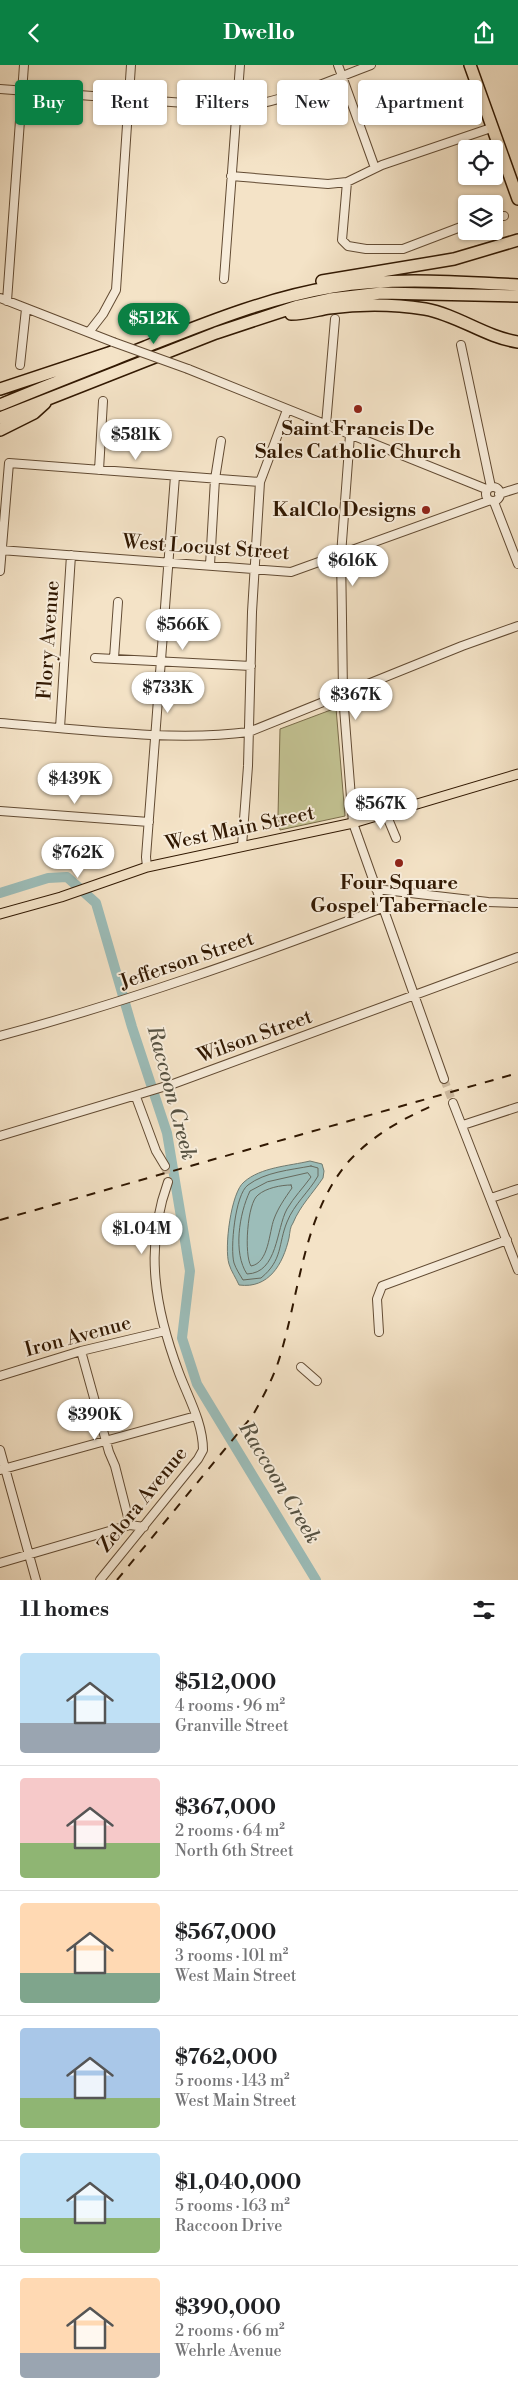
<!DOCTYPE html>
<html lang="en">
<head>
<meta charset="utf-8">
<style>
	body { margin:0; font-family:"Libre Bodoni",serif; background:#f6f6f6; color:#202124; height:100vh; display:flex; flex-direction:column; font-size:19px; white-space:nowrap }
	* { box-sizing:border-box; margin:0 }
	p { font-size:16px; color:#757577 }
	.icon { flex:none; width:28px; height:28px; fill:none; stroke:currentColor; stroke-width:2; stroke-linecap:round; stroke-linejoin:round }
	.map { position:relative; height:1515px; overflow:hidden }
	.drawer { display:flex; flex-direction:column; background:#fff; flex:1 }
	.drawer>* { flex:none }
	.hud { position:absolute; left:15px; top:15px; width:489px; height:45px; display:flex; gap:10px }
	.tools { position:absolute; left:458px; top:75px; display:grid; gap:10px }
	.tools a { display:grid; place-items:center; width:45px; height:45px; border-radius:5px; background:#fff; box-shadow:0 1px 4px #0004; font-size:25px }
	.price { position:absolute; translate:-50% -42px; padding:0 11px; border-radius:18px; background:#fff; color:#222; font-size:16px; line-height:32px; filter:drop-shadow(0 1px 2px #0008) }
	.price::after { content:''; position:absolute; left:50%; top:30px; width:15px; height:11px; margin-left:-8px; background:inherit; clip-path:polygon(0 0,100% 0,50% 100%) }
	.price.selected { background:#0b8043; color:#fff }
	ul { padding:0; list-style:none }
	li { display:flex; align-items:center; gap:15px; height:125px; padding:0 20px }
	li+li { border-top:1px solid #e0e0e0 }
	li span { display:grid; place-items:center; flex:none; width:140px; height:100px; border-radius:5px; color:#555 }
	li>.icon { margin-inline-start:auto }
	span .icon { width:60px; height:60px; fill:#fffc; stroke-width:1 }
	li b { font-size:21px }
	h2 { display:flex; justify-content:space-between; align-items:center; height:60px; padding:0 20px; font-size:21px }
	.chip { padding:0 18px; border-radius:5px; background:#fff; box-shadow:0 1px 4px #0004; font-size:18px; line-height:45px }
	.chip.selected { background:#0b8043; color:#fff }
	header { display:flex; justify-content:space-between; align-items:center; height:65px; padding:0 20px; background:#0b8043; color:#fff; font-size:22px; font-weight:700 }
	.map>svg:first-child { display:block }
</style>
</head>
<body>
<header><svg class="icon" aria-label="back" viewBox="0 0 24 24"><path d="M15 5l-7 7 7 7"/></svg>Dwello<svg class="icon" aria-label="share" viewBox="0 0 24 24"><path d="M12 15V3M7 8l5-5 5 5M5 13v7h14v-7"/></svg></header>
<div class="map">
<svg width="518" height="1515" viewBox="0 0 518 1515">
	<rect width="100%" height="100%" fill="#f4e3c7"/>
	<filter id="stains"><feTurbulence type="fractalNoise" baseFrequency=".004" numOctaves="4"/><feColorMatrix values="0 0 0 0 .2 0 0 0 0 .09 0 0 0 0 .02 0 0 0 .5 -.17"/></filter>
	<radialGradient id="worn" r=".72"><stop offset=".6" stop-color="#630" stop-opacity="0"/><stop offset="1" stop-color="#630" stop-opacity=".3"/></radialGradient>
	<path fill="#c2c191" stroke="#7a6c4a" d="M336 643 345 751 280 765 278 751 280 664Z"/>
	<path fill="#9cbdb9" stroke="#717b70" d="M310 1096 322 1099 324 1106 323 1113C313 1128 300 1141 293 1158 290 1162 290 1167 289 1173 283 1199 269 1224 239 1220 236 1213 231 1206 229 1199 224 1183 231 1127 244 1117 261 1102 289 1101 310 1096Z"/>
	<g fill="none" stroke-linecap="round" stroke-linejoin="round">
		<path stroke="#666a5e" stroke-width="1" d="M311 1101 318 1103V1111C309 1127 294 1139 287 1157 278 1179 283 1195 261 1213L243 1215C240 1210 236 1204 234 1198 230 1184 235 1129 248 1120 265 1107 290 1105 311 1101Z
			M308 1108 311 1112C303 1123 294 1132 287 1144 276 1164 278 1208 247 1209 233 1188 239 1149 250 1126L267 1117Z
			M291 1120 292 1123C285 1133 278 1143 274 1154 269 1167 269 1198 251 1201 244 1190 247 1138 258 1130 266 1123 281 1120 291 1120Z"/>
		<path stroke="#9cbdb9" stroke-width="10" d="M0 828 48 813 67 812 96 838 132 962 167 1068 190 1206 182 1273 197 1319 316 1515"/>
		<path stroke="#cdbaa0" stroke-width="8" stroke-dasharray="8 4" stroke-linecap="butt" d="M444 1014 453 1038
			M165 1101 168 1117"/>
		<defs>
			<path id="minor" d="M338 0 375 103
				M0 24 237 42C282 38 328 16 371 0
				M231 111 328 119 347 117 382 100 491 63
				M347 117 342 175 348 181 366 184H403L466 160
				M494 151H504
				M224 214 240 0
				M0 233 113 277
				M7 236 24 0
				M89 267 103 249 116 225 131 0
				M461 280 491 422
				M20 300 26 244
				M188 304 486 424
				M326 360 335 254
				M350 370 341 490 342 554 343 630 353 758 444 1014
				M99 405 103 336
				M486 429a7 7 0 1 1 14 0a7 7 0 1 1-14 0Z
				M499 429 518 423
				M494 437 518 499
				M0 485 291 507 488 436
				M210 500 215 414 221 376
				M0 506 9 398 260 417
				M95 593 251 601
				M114 593 118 537
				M0 658C78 664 172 677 249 667L462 581 518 561
				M60 663 71 490
				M0 746 149 757
				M386 749 396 773
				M242 781 248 701 252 547 260 417 287 345
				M147 802 146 792 175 411
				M376 824 488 837 518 838
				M0 971C130 936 256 891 382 843
				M136 1032 156 1086 165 1101
				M453 1038 518 1205
				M463 1060 518 1042
				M0 1071 173 1019 518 892
				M491 1133 518 1124
				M379 1267 377 1234 382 1221 507 1175
				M81 1286 109 1387 115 1401 130 1460
				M301 1302 317 1316
				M0 1311 81 1286 165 1266
				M0 1385 36 1515
				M0 1405 196 1351
				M0 1498 130 1460 144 1462
				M100 1515 198 1394 203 1385C203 1358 188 1332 179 1308 155 1244 144 1183 168 1117"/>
			<path id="major" d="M0 849 61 832 147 802 353 758 518 709"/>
			<path id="highway" d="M470 0 518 134
				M322 216 454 194 518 175
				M291 249C304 249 317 245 329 243 361 239 393 239 425 244 458 250 485 272 518 277
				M0 324 118 285
				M0 340C48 320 97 301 145 282 206 258 267 233 332 222 393 212 457 217 518 220
				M0 353 216 268 298 241 330 234 381 228 518 231
				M0 365 34 348 45 338"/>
		</defs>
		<use href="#minor" stroke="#624b33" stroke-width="10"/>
		<use href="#major" stroke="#311802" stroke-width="11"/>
		<use href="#highway" stroke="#311802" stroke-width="14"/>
		<use href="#minor" stroke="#f8eddb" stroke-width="8"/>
		<use href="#major" stroke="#f4e3c7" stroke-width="9"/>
		<use href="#highway" stroke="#f4e3c7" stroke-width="11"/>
		<path stroke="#311802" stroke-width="2" stroke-dasharray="9 9" stroke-linecap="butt" d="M0 1155 518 1008
			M117 1515 253 1350C264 1330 275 1310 281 1288 300 1224 304 1148 349 1096 373 1070 402 1054 434 1040"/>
		<defs>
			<path id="minor-bridge" d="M113 277 188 304"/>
		</defs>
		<use href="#minor-bridge" stroke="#624b33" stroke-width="10" stroke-linecap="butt"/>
		<use href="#minor-bridge" stroke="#f8eddb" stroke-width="8"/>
	</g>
	<g fill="#8f2418" stroke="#f8eddb" stroke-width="2">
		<circle cx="358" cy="344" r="5"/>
		<circle cx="426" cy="445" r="5"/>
		<circle cx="399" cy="798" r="5"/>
	</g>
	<g text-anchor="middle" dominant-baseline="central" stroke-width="4" stroke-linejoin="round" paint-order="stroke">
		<g font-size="20" font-weight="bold" fill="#311802" stroke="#f8eddb">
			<text x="358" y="364">Saint Francis De<tspan x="358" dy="23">Sales Catholic Church</tspan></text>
			<text x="416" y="445" text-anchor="end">KalClo Designs</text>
			<text x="399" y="818">Four Square<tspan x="399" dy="23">Gospel Tabernacle</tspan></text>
		</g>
		<g font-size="20" fill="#311802" stroke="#f8eddb">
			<text transform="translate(206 483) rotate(4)">West Locust Street</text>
			<text transform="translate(49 575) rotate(-86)">Flory Avenue</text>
			<text transform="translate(240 764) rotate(-12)">West Main Street</text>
			<text transform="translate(187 896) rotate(-19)">Jefferson Street</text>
			<text transform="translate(255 972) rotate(-20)">Wilson Street</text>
			<text transform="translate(78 1272) rotate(-15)">Iron Avenue</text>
			<text transform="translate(143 1435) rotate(-51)">Zelora Avenue</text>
		</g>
		<g font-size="21" font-style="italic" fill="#565242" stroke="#f8eddb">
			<text transform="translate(171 1028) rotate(75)">Raccoon Creek</text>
			<text transform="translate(279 1418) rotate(59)">Raccoon Creek</text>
		</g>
	</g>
	<rect width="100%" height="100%" filter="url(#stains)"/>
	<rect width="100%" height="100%" fill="url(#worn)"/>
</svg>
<div class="tools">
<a><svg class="icon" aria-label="locate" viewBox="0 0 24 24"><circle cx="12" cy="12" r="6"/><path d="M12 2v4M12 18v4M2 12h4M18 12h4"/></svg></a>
<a><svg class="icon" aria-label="layers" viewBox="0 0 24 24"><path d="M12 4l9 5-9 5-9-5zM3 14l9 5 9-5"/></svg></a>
</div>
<b class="price selected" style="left:154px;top:280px">$512K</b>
<b class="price" style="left:136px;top:396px">$581K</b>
<b class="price" style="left:353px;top:522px">$616K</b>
<b class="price" style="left:183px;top:586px">$566K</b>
<b class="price" style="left:168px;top:649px">$733K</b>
<b class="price" style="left:356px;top:656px">$367K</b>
<b class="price" style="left:75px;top:740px">$439K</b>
<b class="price" style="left:381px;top:765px">$567K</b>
<b class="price" style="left:78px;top:814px">$762K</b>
<b class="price" style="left:142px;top:1190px">$1.04M</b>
<b class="price" style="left:95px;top:1376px">$390K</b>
<div class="hud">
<a class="chip selected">Buy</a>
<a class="chip">Rent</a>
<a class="chip">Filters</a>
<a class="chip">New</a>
<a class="chip">Apartment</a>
</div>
</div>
<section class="drawer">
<h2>11 homes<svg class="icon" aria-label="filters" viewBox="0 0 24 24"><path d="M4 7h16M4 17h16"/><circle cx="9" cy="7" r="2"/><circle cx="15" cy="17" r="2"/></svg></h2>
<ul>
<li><span style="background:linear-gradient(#bfe0f5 70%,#9aa5b1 0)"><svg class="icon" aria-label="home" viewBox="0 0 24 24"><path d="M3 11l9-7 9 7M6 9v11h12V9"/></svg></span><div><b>$512,000</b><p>4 rooms · 96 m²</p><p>Granville Street</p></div></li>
<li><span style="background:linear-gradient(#f6c9c9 65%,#8fb573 0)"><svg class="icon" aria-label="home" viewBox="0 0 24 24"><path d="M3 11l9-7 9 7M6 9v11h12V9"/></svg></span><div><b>$367,000</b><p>2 rooms · 64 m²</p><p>North 6th Street</p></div></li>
<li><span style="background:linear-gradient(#ffd9b3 70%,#7fa58c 0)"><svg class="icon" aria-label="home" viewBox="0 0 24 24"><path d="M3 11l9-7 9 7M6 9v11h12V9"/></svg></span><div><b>$567,000</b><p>3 rooms · 101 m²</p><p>West Main Street</p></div></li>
<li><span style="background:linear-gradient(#a9c7e8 70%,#8fb573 0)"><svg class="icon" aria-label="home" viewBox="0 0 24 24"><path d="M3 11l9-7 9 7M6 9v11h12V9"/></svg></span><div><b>$762,000</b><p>5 rooms · 143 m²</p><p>West Main Street</p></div></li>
<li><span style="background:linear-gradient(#bfe0f5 65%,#8fb573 0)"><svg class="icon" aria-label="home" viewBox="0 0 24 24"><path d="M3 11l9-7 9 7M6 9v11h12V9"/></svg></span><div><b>$1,040,000</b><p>5 rooms · 163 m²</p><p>Raccoon Drive</p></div></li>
<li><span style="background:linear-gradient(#ffd9b3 75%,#9aa5b1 0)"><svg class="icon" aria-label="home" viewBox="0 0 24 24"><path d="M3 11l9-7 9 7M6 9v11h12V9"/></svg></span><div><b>$390,000</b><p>2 rooms · 66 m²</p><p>Wehrle Avenue</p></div></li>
</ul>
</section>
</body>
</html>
